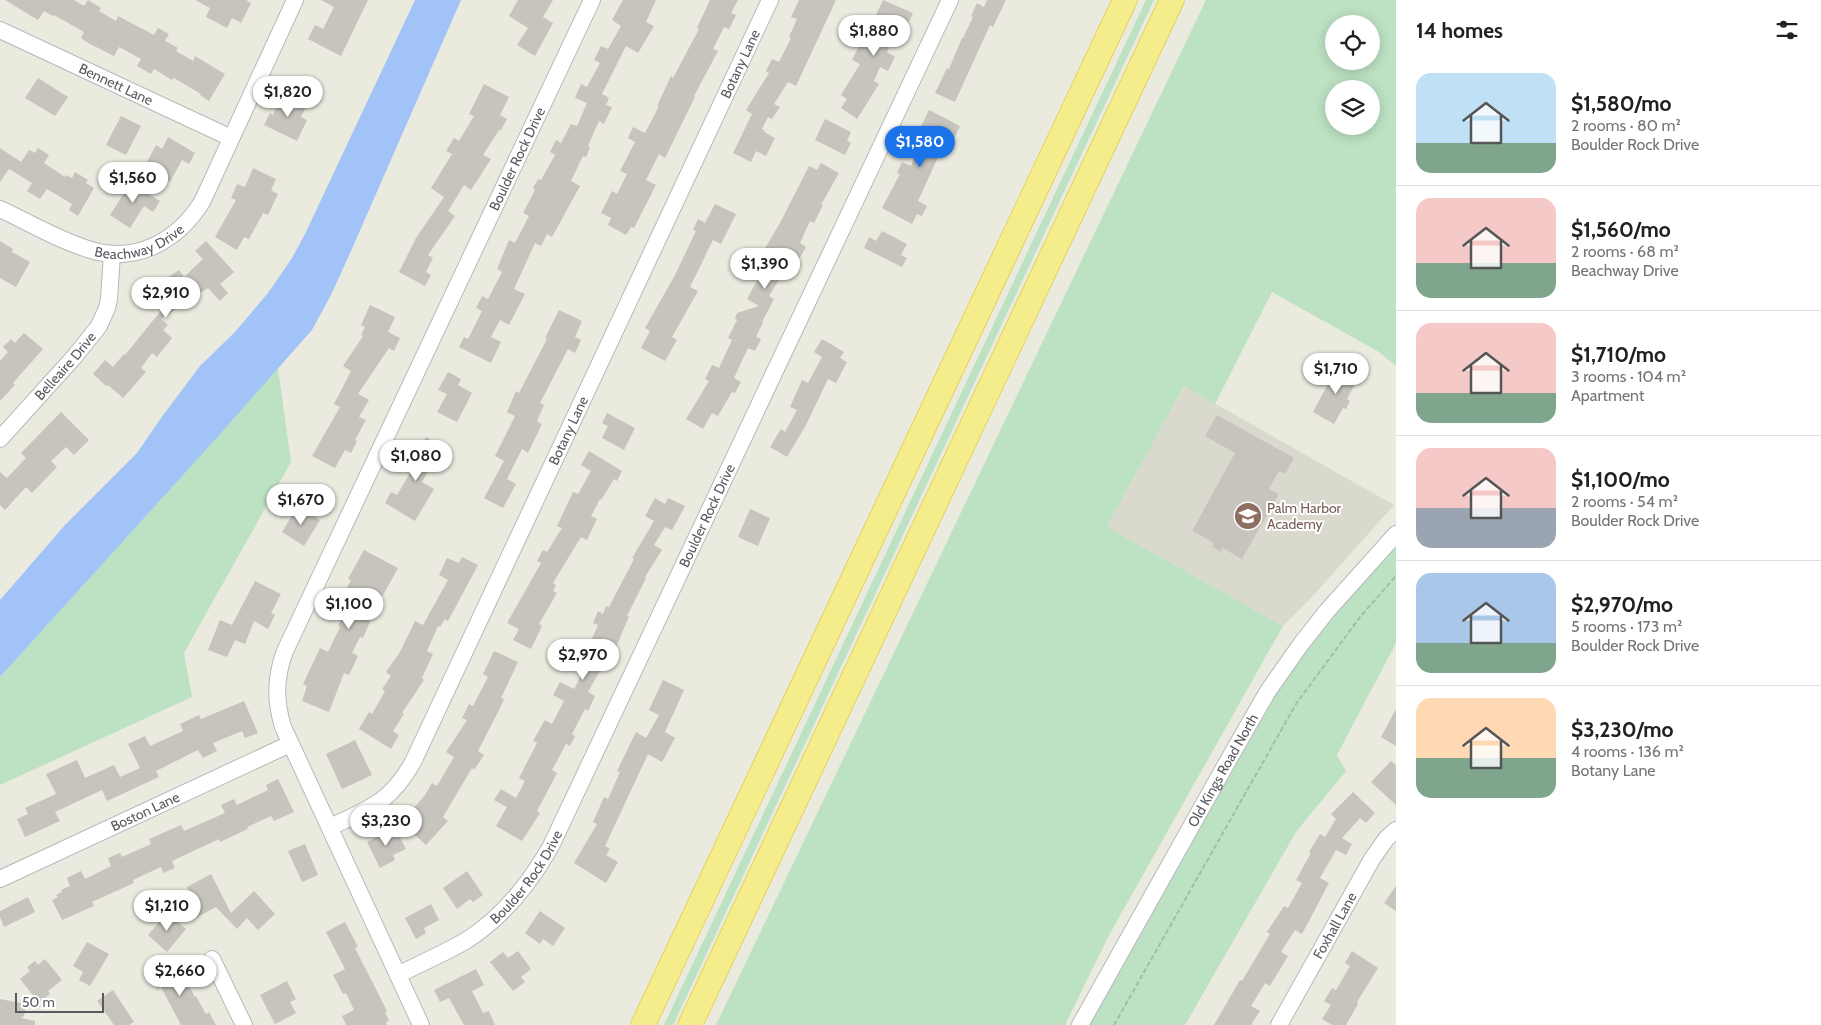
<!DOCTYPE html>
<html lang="en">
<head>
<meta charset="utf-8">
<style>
	body { margin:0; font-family:Cabin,sans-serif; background:#f6f6f6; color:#202124; height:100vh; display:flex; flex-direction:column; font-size:19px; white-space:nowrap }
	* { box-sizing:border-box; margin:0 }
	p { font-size:16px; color:#757577 }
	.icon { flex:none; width:28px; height:28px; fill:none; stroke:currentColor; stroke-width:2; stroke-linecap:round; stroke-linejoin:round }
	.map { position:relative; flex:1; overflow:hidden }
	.drawer { display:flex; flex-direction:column; background:#fff; width:425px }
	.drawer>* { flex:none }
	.tools { position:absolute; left:1325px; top:15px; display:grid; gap:10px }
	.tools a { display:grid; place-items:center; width:55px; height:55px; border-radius:50%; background:#fff; box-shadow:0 2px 12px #0003; font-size:25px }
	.scale { position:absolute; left:15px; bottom:12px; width:89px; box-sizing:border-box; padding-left:5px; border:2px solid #585a60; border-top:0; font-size:14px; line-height:18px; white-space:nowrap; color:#585a60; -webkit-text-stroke:4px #fff; paint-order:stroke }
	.price { position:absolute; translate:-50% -42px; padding:0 11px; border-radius:18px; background:#fff; color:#222; font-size:16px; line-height:32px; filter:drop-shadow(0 1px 2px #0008) }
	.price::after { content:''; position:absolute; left:50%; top:30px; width:15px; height:11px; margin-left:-8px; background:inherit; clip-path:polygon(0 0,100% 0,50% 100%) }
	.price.active { background:#1a73e8; color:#fff }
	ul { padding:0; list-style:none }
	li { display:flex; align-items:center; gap:15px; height:125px; padding:0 20px }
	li+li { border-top:1px solid #e0e0e0 }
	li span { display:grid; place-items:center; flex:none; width:140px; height:100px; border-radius:15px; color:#555 }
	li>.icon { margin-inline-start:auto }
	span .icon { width:60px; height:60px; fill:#fffc; stroke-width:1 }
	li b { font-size:21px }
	h2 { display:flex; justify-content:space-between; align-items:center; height:60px; padding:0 20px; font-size:21px }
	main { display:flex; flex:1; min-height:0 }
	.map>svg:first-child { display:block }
</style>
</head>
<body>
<main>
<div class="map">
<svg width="1396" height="1025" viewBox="0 0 1396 1025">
	<rect width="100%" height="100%" fill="#eaeadf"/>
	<path fill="#dad9ce" d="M1184 386 1394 505 1311 598 1283 626 1107 527Z"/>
	<path fill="#bde1c3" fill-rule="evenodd" d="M1146 0H1154L673 1025H664Z
		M1206 0H1396V366L1379 352 1272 292 1215 404 1184 386 1107 527 1283 626 1108 937 1065 1025H716ZM1334 24H1371V61H1334ZM1334 89H1371V126H1334Z
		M278 368 291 462 184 653 192 697 0 785V677Z
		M1396 543V643L1337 755 1346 771 1296 832 1185 1025H1087L1277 690 1322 626Z"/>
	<path fill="#a2c3f8" d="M415 0H461L351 251 331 295 312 330 220 434 0 677V600L65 525 137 453 161 418 200 366 235 332 268 293 292 258 305 234Z"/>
	<path fill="#c6c4bd" d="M5 0H74L84 6 88 0 101 8 99 11 116 21 118 16 154 35 158 28 169 34 165 41 178 48 176 51 193 61 195 56 225 74 209 101 200 95 201 94 174 78 172 80 154 69 151 74 137 66 141 59 119 47 114 56 90 44 81 38 84 32 54 15 53 16 44 11 38 20Z
		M195 0H246L251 3 241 23 232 18 227 28 206 17 210 8Z
		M321 0H368L341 56 308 39 315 25 323 29 334 7Z
		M518 0H553L543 17 553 23 535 56 517 45 528 28 509 16Z
		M623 0H656L646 22 654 26 638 53 626 46 602 94 609 98 606 105 612 107 604 124 599 121 588 146 590 148 586 157 583 156 571 181 580 186 552 237 547 234 541 246 535 243 514 289 525 294 509 325 500 320 491 337 501 342 491 363 459 347 464 337 468 339 482 311 476 308 482 296 488 299 502 272 497 269 509 240 515 243 529 216 523 213 535 190 533 188 538 179 541 180 555 155 550 152 556 140 561 143 571 124 577 126 587 103 575 98 581 84 587 87 600 63 594 60 601 46 608 49 621 26 612 20Z
		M710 0H738L731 13 736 15 729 29 724 27 713 49 718 51 694 96 695 97 665 158 659 154 646 180 656 185 634 228 631 227 626 235 608 225 611 218 601 213 612 191 617 194 627 174 620 171 635 142 628 138 633 127 645 133 659 106H657L671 76 673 78 699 29 697 28Z
		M799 0H836L796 86 788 82 774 104 780 107 772 119 768 117 762 129 765 131 764 132 775 138 766 156 756 151 751 162 733 153 752 114 746 110 769 73 766 71 772 59 779 62 791 38 789 37 797 19 791 17Z
		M883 0 913 13 907 26 900 23 887 52 895 57 888 71 880 67 874 81 879 84 857 119 841 108 847 99 841 95 860 64 852 60 862 40 864 41Z
		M987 0H1006L993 27 990 25 955 102 935 93 947 68 949 69 962 38H963L973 17 971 16 977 3 984 7Z
		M38 78 68 97 55 116 25 98Z
		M484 84 509 97 500 115 507 119 501 130H499L483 155 491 159 482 173 471 190 464 185 448 211 455 216 428 255 433 258 426 272 431 275 425 286 399 272 416 238 444 197 431 188 452 154 446 151 454 138 459 141 474 116 469 114Z
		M282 95 306 107 301 117 307 120 297 141 264 125 270 113 273 115Z
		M929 110 960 126 950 147 944 144 918 201 927 206 922 216 917 214 912 224 882 208 900 174 897 173 902 162 911 166 916 153 917 154 926 134 919 131Z
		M121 116 141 126 126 155 106 145Z
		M825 119 851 132 847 141 851 143 845 155 815 140Z
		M168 137 195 153 189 164 182 160 170 182 151 171 154 166 147 162 156 145 162 149Z
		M0 148 21 162 29 150 35 153 38 148 49 155 44 163 65 177 66 175 72 178 75 172 88 180 86 183 94 188 78 216 69 210 72 204 47 189 40 199 27 191 32 183 9 169 0 182Z
		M821 163 839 173 821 205H823L814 223 810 221 800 243 806 247 788 278 782 275 769 296 774 299 762 322H763L756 337 761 339 755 351 748 348 734 378 741 382 735 393 732 392 718 416 712 413 703 429 686 419 709 381 705 379 712 365 719 368 732 340 728 338 737 320 735 318 737 313 759 306 747 299 766 265 758 260 780 223 809 166 817 170Z
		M253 168 276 179 271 190 278 194 268 215 263 213 249 239 244 237 237 250 215 237 236 200 231 198 237 184 245 187Z
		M125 180 160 201 153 212 144 206 130 228 110 215 124 193 119 190Z
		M715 204 736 214 721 244 713 240 690 287 698 291 672 337 677 340 665 361 641 348 650 331 645 328 675 275 696 231 693 230 698 219 705 223Z
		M882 231 907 244 901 255 907 258 902 267 864 248 869 237 876 241Z
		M0 241 13 249 12 252 30 262 16 287 0 278Z
		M206 241 234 272 220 284 228 293 220 301 208 288 161 319 168 325 163 330 172 338 157 357 152 353 141 368 146 372 123 398 108 385 106 386 93 374 105 360 113 367 124 354 125 355 164 307 154 292 169 282 167 278 179 270 184 277 203 259 195 251Z
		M370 305 395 317 388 332 400 338 394 351 389 348 358 394 369 400 359 417 366 420 355 440 357 441 351 453 345 450 335 468 312 456 340 407 334 404 351 371 343 366 363 336 361 335 365 327 361 325Z
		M559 310 582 321 575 337 581 340 575 353 568 349 540 403 544 405 537 421 542 424 528 453 522 449 507 479 516 484 503 508 484 498 504 461 495 456 515 416 507 412 516 391 519 393 547 339 545 338Z
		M24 333 43 349 13 383 15 385 0 401V361L8 352 3 347 11 339 15 343Z
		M822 339 844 352 840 358 847 362 836 383 828 379 806 425 787 457 770 447 781 429 785 432 797 410 790 407 802 380 808 383 822 357 814 352Z
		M1338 365 1359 377 1347 399 1350 401 1346 409 1343 408 1334 424 1313 412Z
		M448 372 461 379 458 385 472 393 457 422 437 412 447 394 438 390Z
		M61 412 89 440 74 455 66 447 51 461 57 467 32 493 26 487 5 510 0 505V472L7 478 26 458 21 453Z
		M607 413 635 428 624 450 602 438 608 426 602 423Z
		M1217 415 1294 458 1285 474 1279 471 1269 489 1279 494 1242 559 1223 548 1221 552 1212 547 1214 543 1192 531 1235 453 1205 436Z
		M426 437 443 447 422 482 434 489 415 521 385 503 391 492 397 495 413 468 404 463 410 453 415 456Z
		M589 451 622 471 617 481 614 479 601 500 600 499 591 516 597 519 587 540 581 537 553 583 556 585 553 591 557 593 539 624 542 626 531 649 513 640 519 629 507 623 541 563 537 561 543 550 547 552 562 528 557 526 573 492 578 494 591 471 581 465Z
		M655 498 665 504 668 498 685 506 672 530 665 527 654 545 662 550 645 577 646 578 627 616H629L607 669 602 667 588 692 595 696 588 711 585 709 572 734 575 736 570 746 566 744 552 770 557 773 537 811 540 813 522 841 496 826 507 807 494 800 501 789 516 798 525 781 519 778 537 743 533 741 545 720 552 724 564 701 553 695 560 682 574 689 582 674 572 669 586 643 589 645 598 625 593 623 598 611 603 614 606 606 609 607 634 559 632 558 654 521 645 516Z
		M298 506 320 520 304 546 282 532Z
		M750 509 770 518 758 546 738 537Z
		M364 550 398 568 376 608 363 638 360 637 352 653 358 656 349 675 344 673 329 712 302 701 307 686 303 684 320 648 328 652 340 627 338 626 347 607 339 603 351 580 348 579Z
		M462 557 478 565 448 621 445 619 440 627 438 626 427 651 433 654 422 678 424 680 402 713 404 714 393 731 399 735 391 749 359 729 369 712 372 714 385 691 382 689 391 676 386 672 400 652 415 621 423 625 448 580 439 575 447 558 459 563Z
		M255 581 281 594 271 613 275 615 268 629 254 621 245 644 235 640 227 657 208 650 220 620 232 625Z
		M494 651 518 662 501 698 504 699 500 708 478 751 484 755 474 770 472 768 443 817 448 821 426 845 405 826 416 813 412 810 425 795 432 783 437 786 454 757 446 752 467 720 462 718 469 704 473 706 488 677 483 674Z
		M663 680 684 690 665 732 675 738 662 762 648 754 605 846 610 849 606 855 618 862 606 883 574 863 597 824 593 822 604 797 608 799 620 772 617 771 636 732 646 738 659 715 649 710Z
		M244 701 258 733 245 738 242 731 213 743 217 751 203 758 198 750 156 771 159 777 107 801 102 790 55 812 60 821 25 837 17 819 28 814 25 808 56 794 46 774 77 760 85 778 114 765 120 777 140 768 128 744 145 736 150 746 183 731 180 724 199 715 201 719Z
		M1396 709V746L1381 737Z
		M355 740 372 775 342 789 326 754Z
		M1391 761 1396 765V805L1371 782Z
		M278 779 294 812 274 821 271 816 247 827 248 829 220 842 219 839 172 861 175 868 163 873 161 867 133 880 134 883 92 902 94 906 62 920 52 900 58 897 56 895 62 892 61 890 70 886 67 878 81 871 85 879 111 866 108 858 120 853 122 857 151 844 149 839 181 825 184 831 225 813 221 805 234 799 237 805 268 790 266 785Z
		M1353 792 1375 813 1366 823 1360 818 1342 838 1352 844 1346 855 1336 850 1320 878 1329 883 1302 934 1295 930 1281 952 1288 956 1270 986 1265 983 1251 1006 1260 1011 1251 1025H1214L1240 980 1242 981 1270 934 1267 932 1284 906 1288 908 1302 883 1296 880 1311 853 1309 852 1320 834 1325 837 1336 819 1331 814Z
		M395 828 406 849 393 855 395 860 380 868 367 842Z
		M305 844 318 875 302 882 288 851Z
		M467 871 483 895 473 902 470 899 457 909 443 888Z
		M211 874 231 913 254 891 275 914 258 930 247 918 237 929 216 907 194 919 180 893 188 889 187 887Z
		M1396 886V911L1384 903Z
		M28 897 35 912 4 927 0 917V911Z
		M431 904 439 920 424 928 426 933 416 939 405 918Z
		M540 911 565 928 553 946 543 939 540 944 525 933Z
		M167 913 186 929 167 952 148 935Z
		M345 922 358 947 355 948 387 1011 385 1012 389 1021 386 1022 387 1025H346L342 1016 354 1010 346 993 343 994 333 975 345 969 326 932Z
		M87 942 109 954 90 986 79 980 83 972 73 966Z
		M518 951 531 969 521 977 525 982 513 991 490 962 503 952 508 958Z
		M1352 951 1378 968 1357 1002 1358 1004 1346 1025H1332L1322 1019 1331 1005 1324 1001 1332 988 1336 990 1350 966 1345 963Z
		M45 959 62 980 48 991 50 994 39 1003 20 979 30 971 27 967 35 961 38 965Z
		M166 960 176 978 182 974 195 997 196 996 206 1014 209 1012 216 1025H181L161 987 157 989 150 977 155 974 152 967Z
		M476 969 484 985 472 991 483 1013 489 1011 495 1025H464L449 998 440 1002 434 990Z
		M287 981 296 999 290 1002 296 1013 275 1024 260 995Z
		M113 990 134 1022 129 1025H114L97 1001Z
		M0 999 26 1004 24 1016 21 1018 35 1021V1025H0Z"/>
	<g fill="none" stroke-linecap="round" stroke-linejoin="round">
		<defs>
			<g id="minor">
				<path id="s1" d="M0 30 231 138"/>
				<path id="s2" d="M0 209C30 223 60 241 91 250 137 264 178 240 202 202L295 0"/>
				<path id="s3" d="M0 439 75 356 99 326 107 308 109 299 112 254"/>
				<path id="s4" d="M330 827C369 809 391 802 413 762L770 0"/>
				<path id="s5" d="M0 879 290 744"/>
				<path d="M212 959 244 1025"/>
				<path id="s6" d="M398 975C421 963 445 953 467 940 503 917 530 883 551 846L950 0"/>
				<path id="s7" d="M421 1025 283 727C275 700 275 678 285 651L592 0"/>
				<path id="s8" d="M1080 1025 1225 766 1268 691 1301 644 1327 611 1396 534"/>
				<path id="s9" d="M1279 1025 1372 859 1386 839 1396 830"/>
			</g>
			<path id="highway" d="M643 1025 1125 0
				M690 1025 1172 0"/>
		</defs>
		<use href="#minor" stroke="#b7b8be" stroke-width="18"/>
		<use href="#highway" stroke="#dabf10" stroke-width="25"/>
		<path stroke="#97c1ab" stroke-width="2" stroke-dasharray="5 2.5" stroke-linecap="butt" d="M1114 1025 1296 704 1360 617 1396 576"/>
		<use href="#minor" stroke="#fff" stroke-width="16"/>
		<use href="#highway" stroke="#f5ed8c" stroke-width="24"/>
	</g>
	<defs>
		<symbol id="school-disc" viewBox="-11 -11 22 22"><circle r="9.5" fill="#8d6e63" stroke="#fff"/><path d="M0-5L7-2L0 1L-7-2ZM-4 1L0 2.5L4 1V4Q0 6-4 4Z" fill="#fff"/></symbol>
	</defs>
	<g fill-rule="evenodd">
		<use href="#school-disc" x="1232" y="500" width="32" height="32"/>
	</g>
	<g text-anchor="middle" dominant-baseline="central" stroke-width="4" stroke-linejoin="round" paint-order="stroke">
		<g font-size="14" fill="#585a60" stroke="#fff">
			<text stroke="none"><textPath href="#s4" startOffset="879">Botany Lane</textPath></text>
			<text stroke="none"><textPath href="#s1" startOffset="128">Bennett Lane</textPath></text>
			<text stroke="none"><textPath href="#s7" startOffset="950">Boulder Rock Drive</textPath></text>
			<text stroke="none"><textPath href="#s2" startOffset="151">Beachway Drive</textPath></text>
			<text stroke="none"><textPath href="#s3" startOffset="98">Belleaire Drive</textPath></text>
			<text stroke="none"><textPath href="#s4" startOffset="474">Botany Lane</textPath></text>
			<text stroke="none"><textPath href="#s6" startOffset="570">Boulder Rock Drive</textPath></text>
			<text stroke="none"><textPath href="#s8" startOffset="292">Old Kings Road North</textPath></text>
			<text stroke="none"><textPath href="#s5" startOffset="160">Boston Lane</textPath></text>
			<text stroke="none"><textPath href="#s6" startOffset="165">Boulder Rock Drive</textPath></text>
			<text stroke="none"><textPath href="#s9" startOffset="114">Foxhall Lane</textPath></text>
		</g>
		<g font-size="14" fill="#785e54" stroke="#fff" text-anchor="start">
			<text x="1267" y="508">Palm Harbor<tspan x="1267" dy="16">Academy</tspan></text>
		</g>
	</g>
</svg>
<div class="tools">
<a><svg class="icon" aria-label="locate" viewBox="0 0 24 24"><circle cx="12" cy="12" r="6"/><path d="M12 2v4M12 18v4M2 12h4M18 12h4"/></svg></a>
<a><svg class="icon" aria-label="layers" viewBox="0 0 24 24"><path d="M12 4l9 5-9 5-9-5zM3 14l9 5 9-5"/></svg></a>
</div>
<div class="scale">50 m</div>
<b class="price" style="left:874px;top:57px">$1,880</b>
<b class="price" style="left:288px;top:118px">$1,820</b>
<b class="price active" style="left:920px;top:168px">$1,580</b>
<b class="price" style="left:133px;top:204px">$1,560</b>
<b class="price" style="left:765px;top:290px">$1,390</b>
<b class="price" style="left:166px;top:319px">$2,910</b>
<b class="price" style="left:1336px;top:395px">$1,710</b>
<b class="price" style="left:416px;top:482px">$1,080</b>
<b class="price" style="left:301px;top:526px">$1,670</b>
<b class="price" style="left:349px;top:630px">$1,100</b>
<b class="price" style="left:583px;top:681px">$2,970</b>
<b class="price" style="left:386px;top:847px">$3,230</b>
<b class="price" style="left:167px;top:932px">$1,210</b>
<b class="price" style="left:180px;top:997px">$2,660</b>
</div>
<section class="drawer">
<h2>14 homes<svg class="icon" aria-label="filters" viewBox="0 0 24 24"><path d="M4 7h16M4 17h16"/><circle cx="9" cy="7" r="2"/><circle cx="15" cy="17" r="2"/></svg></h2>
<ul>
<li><span style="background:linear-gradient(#bfe0f5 70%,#7fa58c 0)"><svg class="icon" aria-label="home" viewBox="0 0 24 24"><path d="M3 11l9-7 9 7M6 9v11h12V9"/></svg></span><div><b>$1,580/mo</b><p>2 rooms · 80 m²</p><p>Boulder Rock Drive</p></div></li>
<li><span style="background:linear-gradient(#f6c9c9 65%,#7fa58c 0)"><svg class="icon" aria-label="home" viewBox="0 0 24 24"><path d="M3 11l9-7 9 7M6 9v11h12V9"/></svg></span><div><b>$1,560/mo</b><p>2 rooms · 68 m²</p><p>Beachway Drive</p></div></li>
<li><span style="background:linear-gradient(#f6c9c9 70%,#7fa58c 0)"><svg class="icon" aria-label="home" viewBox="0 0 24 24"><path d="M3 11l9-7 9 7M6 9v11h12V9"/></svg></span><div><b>$1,710/mo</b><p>3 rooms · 104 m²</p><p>Apartment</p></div></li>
<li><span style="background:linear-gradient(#f6c9c9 60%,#9aa5b1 0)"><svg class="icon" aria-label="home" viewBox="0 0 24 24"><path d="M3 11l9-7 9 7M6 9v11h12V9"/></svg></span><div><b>$1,100/mo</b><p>2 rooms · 54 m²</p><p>Boulder Rock Drive</p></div></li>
<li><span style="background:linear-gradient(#a9c7e8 70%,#7fa58c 0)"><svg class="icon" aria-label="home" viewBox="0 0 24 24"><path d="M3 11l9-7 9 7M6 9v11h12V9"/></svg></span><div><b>$2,970/mo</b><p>5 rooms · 173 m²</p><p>Boulder Rock Drive</p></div></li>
<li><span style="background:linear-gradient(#ffd9b3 60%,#7fa58c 0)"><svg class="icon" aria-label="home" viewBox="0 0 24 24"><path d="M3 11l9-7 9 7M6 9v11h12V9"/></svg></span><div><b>$3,230/mo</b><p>4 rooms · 136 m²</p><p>Botany Lane</p></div></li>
</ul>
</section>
</main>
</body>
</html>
